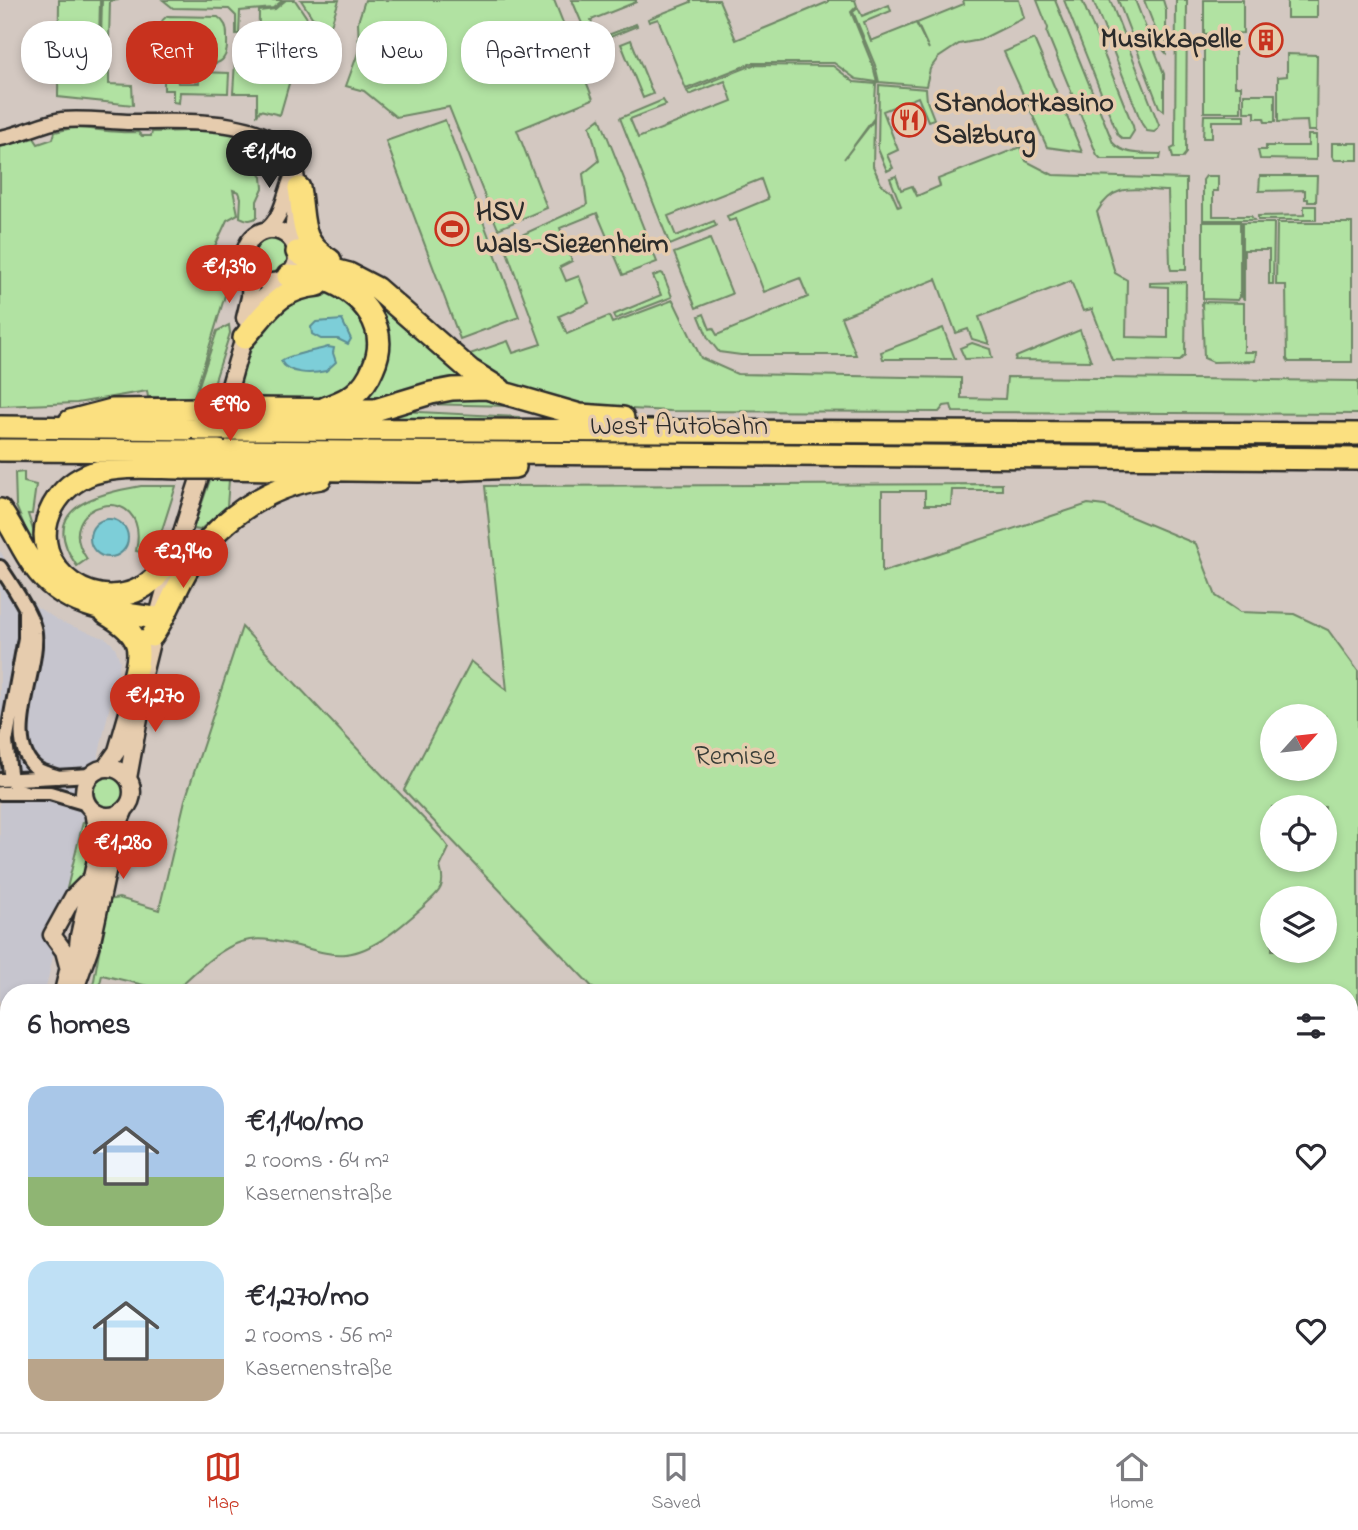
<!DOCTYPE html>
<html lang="en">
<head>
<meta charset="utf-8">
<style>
	body { margin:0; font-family:"Indie Flower",sans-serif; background:#f2f2f3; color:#2b2b33; height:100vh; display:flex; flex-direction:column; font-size:26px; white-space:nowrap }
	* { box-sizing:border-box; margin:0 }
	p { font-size:23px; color:#7c7c81 }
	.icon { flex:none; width:38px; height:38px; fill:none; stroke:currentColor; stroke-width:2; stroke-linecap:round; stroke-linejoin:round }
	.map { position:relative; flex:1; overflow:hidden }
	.drawer { position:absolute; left:0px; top:984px; width:1358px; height:450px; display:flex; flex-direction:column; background:#fff; border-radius:28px 28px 0 0; box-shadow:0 4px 10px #0003 }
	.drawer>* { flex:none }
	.banner { position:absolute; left:21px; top:21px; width:700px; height:63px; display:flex; gap:14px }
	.needle { width:46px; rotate:63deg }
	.tools { position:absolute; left:1260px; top:704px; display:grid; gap:14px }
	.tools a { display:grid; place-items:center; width:77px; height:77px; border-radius:50%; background:#fff; box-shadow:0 4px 10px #0003; font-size:35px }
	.price { position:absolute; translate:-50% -60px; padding:0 16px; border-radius:24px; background:#c8321e; color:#fff; font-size:23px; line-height:46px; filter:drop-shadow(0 2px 4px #0008) }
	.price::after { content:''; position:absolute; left:50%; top:42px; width:21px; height:16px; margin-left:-10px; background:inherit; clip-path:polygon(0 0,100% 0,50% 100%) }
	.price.selected { background:#222; color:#fff }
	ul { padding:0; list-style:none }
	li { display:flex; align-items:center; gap:21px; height:175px; padding:0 28px }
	li span { display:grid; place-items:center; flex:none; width:196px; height:140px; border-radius:21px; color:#555 }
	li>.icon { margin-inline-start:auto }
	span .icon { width:84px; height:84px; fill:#fffc; stroke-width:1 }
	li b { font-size:30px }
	h2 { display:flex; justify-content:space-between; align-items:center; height:84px; padding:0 28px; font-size:30px }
	.pill { padding:0 24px; border-radius:28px; background:#fff; box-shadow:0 4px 10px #0003; font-size:24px; line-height:63px }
	.pill.selected { background:#c8321e; color:#fff }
	.tab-bar { display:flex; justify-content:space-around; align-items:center; height:98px; border-top:2px solid #e1e1e2; background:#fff; font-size:19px; color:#7c7c81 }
	.tab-bar a { display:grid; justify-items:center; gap:4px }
	.tab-bar .selected { color:#c8321e }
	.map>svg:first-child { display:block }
</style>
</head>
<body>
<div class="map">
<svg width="1358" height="1432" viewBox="0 0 1358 1432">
	<rect width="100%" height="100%" fill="#d3c8c1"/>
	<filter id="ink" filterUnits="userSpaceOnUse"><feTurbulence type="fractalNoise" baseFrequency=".0143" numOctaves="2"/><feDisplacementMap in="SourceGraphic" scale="14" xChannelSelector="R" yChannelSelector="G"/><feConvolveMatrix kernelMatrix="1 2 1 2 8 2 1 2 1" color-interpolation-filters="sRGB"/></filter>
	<g filter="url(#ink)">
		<path fill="#c6c5ce" d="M0 551 25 593 37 607 61 622 107 639 115 647 120 661 45 992H9V1153L0 1192Z
			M9 1425V1424L83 1425 80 1432H9Z
			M1021 1425H1079L1096 1432H1020Z"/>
		<path fill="#b1e2a2" stroke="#6e8666" stroke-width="2" fill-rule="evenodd" d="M59 0H100L99 41 68 40V67L96 68 97 55H109V84L132 85 133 105 58 97Z
			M102 0H119L110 1 109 41H101Z
			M163 0H283L273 8 240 11 239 34H236V16L229 9 173 8Z
			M286 0H295L311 24 304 44 309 46V49L295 46 290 60H287L284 69 292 73 280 115 260 110 257 116V93H233L236 47H239V72H258L259 11 275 9Z
			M301 0H339L330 28 312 17Z
			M365 0H554L593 99 517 130 547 208 498 229 449 107 396 117 364 91 346 86 359 50 365 52 359 48 358 22Z
			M572 0H636V2L591 20 598 39 636 24 637 26 591 45Z
			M690 0H719L736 40 828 2V0H855L857 6 851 12 873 66 877 82 856 79 834 63H752L686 89 658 19 649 22 648 19 691 2Z
			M963 0H1019L1024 18 980 40 959 44 938 58 930 69 926 86 879 82 875 65 853 12 858 8 862 16 889 5 891 11 864 22 871 41 916 23 929 49 917 23 964 4Z
			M1037 0H1055L1113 143C1125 156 1144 153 1161 154L1160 159H1101L1097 155 1047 33 1048 28Z
			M1064 0H1082L1133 126 1134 131 1129 139H1123L1118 135Z
			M1093 0H1110L1159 125 1158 129 1154 132 1147 131 1142 124Z
			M1118 0H1135L1164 74V111L1159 107Z
			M1144 0H1163L1166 10V53L1164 51Z
			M1176 0H1187L1186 153 1182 158H1173L1171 149 1175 147Z
			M1204 0H1243V33L1204 34Z
			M1287 0H1317V18H1287Z
			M167 16 218 17C225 22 227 27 227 36 227 44 228 53 223 59 215 69 178 65 167 62 155 51 153 26 167 16Z
			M1204 36H1235V86H1241V112H1204Z
			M1034 39 1082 152 1047 147 1004 52Z
			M631 40 653 94 643 98 621 44Z
			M1287 54 1317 55 1316 131H1308L1307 121 1278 122V77L1287 76Z
			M753 65 833 66 854 82 876 84 874 118 844 159 874 120 873 166 881 184 891 191 898 207 901 206 890 178 896 176 901 190 912 186 917 196 940 186 938 179 1020 147 1026 161 1053 175 1186 179V270H1171L1170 266 1168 191C1136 190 1115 181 1097 212L1115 273 1127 280 1126 337 1168 338V287L1150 286V283L1186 282 1185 355 1179 361 1112 360 1092 309 1083 311 1071 281 979 317 989 344 972 339 968 329 956 333 936 279 841 317 856 355H741L719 352 708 338 699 316 704 314 710 329 713 328 717 335 808 297 800 278 764 292 736 219 729 221 727 216 768 199 761 179 668 216 676 236 714 221 716 226 670 245 620 118 663 100 666 105 630 119 638 138 732 101 725 81 689 95 687 91Z
			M174 70 178 83H199L200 72 229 73 228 93 180 92 179 103 173 102V90H164V74H157V71Z
			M879 85 926 89 927 101 934 119 928 121 918 97 883 111 898 150 887 155 893 168 887 171 878 149Z
			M1244 94H1275V122H1265L1264 118H1255V112H1244Z
			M1204 115H1245V121H1212V138H1203Z
			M600 118 657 262 623 275 597 213 560 228 572 261 560 267 566 281 579 276 589 303 559 316 567 334 609 316 612 323 673 300 701 358 737 374 961 378V398L1005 399 1007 377 1358 381V414L953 412 951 405 944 406 939 412 670 411 592 407 544 399 496 378 464 356 508 341 513 353 541 344 506 249 513 239 587 205 583 174 599 161 590 126Z
			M445 120 519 317 460 339 386 141Z
			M72 128C95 128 115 134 138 132L142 136H151L152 132 226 130 247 140 252 148 256 169 262 177 263 188 257 201V217C251 222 247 220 240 217L241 198 239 192 233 190 238 214 227 220 209 259 226 292 194 397H148L147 391 77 403 0 406V147L34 138 38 144 53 139 55 132Z
			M1308 135H1316V160L1260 159 1258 150H1266V146H1308Z
			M1332 143H1358V160H1335L1332 156Z
			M1206 176H1218V191H1213V216H1251L1254 220H1203V180Z
			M1260 176H1317L1316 202H1308V199H1305V190L1259 191Z
			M1304 206H1316V220H1258V216L1304 215Z
			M1203 222H1240V297L1238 300 1203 299Z
			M1242 223H1274L1273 284H1269V250H1244V299L1242 297Z
			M1277 223H1352V362H1289L1287 359 1286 285H1276Z
			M710 239 732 294 696 308 674 253Z
			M254 256a17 17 0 1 1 34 0a17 17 0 1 1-34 0Z
			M661 273 663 274 672 297 615 319 613 315 661 295 653 276Z
			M348 279 479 382 351 406 382 330Z
			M324 291 343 297 371 331 367 369 334 400 233 401 255 338 279 306Z
			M1202 302 1244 303V352H1256L1255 361 1213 362 1204 358Z
			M229 325 230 333 211 393 206 401H199V385L217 331Z
			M943 328 955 359H883L881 352Z
			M1080 330 1091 361 1015 360 1016 357Z
			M972 343 990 349 992 358 965 359 960 348Z
			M467 394 512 402V406L419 404Z
			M399 411 519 417 521 420H355Z
			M24 472V482L36 485 32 514H28L43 562 40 564 16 506 15 473Z
			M210 480H229L227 506 200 530 193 529Z
			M1002 484V490H952L951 505H925V491H882V572L1088 504 1105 506 1196 544 1216 596 1240 612 1294 614 1328 630 1358 671V1141L1349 1142V992H597L404 790 471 661 507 690 485 486ZM1272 716H1325V768H1272ZM1272 807H1325V859H1272ZM1272 898H1325V950H1272Z
			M141 486H176L161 533 150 554 136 551C152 476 47 503 87 559L77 566C36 508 96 494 141 486Z
			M242 627 440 836 449 848 440 867C447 889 437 893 423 907 403 925 374 951 346 954 330 956 310 949 294 945 276 941 259 936 241 942 216 950 193 975 173 992L102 975 98 992H92L108 900 119 898 159 910 185 800Z
			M94 792a15 15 0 1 1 30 0a15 15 0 1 1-30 0Z
			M85 821C100 854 82 879 63 905L83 822Z
			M1358 1160V1432H1106L1091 1425 1349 1424V1164Z
			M699 1424 751 1425 767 1432H695Z"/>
		<path fill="#7dced8" stroke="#5c8d93" stroke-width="2" d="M342 320 351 339 348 344 338 339H321L312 334 311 327 316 322Z
			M328 347 334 348 333 353 336 362 326 371C312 374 288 375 281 361 290 354 316 351 328 347Z
			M90 538a19 19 0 1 1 38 0a19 19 0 1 1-38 0Z"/>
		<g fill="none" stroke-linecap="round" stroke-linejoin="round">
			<defs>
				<path id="minor" d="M0 567C10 582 34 617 35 633 39 672 0 745 39 770 45 773 53 775 59 777
					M25 612V638L6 742 11 780 19 790 28 793
					M0 780 91 775
					M0 793H50L87 804
					M1349 1150 1358 1148
					M639 1424 652 1432
					M684 1432 688 1424"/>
				<path id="tertiary" d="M0 138C21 135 41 123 62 120 83 118 105 121 127 122 171 123 269 113 292 161 305 188 288 217 294 245
					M265 231C285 216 284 191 295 171"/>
				<path id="secondary" d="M245 256a26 26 0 1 1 52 0a26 26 0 1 1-52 0Z
					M245 318 250 297 251 272
					M84 792a24 24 0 1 1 48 0a24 24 0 1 1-48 0Z
					M105 768 117 751 132 699 139 692
					M128 778 142 702 139 692C161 594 191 500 224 405 239 362 244 311 280 280
					M76 965 79 936 99 846 93 811
					M68 966 64 951 52 935 73 897 92 878
					M63 992 71 958
					M74 992 92 941 116 830 124 811
					M0 1105 9 1106
					M0 1276 9 1239
					M0 1320 9 1281
					M0 1401 9 1332"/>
				<path id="motorway" d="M299 188C305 220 298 241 330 260
					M297 252 319 266 349 274 376 288 470 370 500 389
					M288 276C300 277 314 276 326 280 363 294 391 328 373 368 369 378 363 387 354 394 345 401 335 404 325 408
					M244 338C268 311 278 289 318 285
					M232 409 375 410 431 393 452 389 486 388 580 415 623 418
					M70 421 112 410 206 409
					M0 427 198 429
					M226 429 1358 434
					M0 450 191 451
					M219 451 1358 459
					M213 468 419 471 515 467
					M0 510C13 527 21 548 34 566 62 607 110 612 156 618
					M174 552C168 561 162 570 155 578 104 626 19 569 53 506 62 490 76 479 93 473 122 464 155 468 185 468
					M106 614C148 638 140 652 130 693L132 699
					M152 636C167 615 174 592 187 570 215 522 266 486 321 478"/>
			</defs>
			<use href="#minor" stroke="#2b2b2b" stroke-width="18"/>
			<use href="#tertiary" stroke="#2b2b2b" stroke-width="19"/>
			<use href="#secondary" stroke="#2b2b2b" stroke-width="21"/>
			<use href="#motorway" stroke="#2b2b2b" stroke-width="26"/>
			<use href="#minor" stroke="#e6ccae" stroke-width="12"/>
			<use href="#tertiary" stroke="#e6ccae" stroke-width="14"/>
			<use href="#secondary" stroke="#e6ccae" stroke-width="16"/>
			<use href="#motorway" stroke="#fbe080" stroke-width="21"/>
			<defs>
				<path id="motorway-bridge" d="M206 409H232
					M198 429H226
					M191 451H219
					M185 468H213"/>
			</defs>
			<use href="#motorway-bridge" stroke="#2b2b2b" stroke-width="26" stroke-linecap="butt"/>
			<use href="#motorway-bridge" stroke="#fbe080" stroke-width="21"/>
		</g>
	</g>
	<defs>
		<symbol id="building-ring" viewBox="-11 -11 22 22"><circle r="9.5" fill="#e6ccae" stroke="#c8321e" stroke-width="1.5"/><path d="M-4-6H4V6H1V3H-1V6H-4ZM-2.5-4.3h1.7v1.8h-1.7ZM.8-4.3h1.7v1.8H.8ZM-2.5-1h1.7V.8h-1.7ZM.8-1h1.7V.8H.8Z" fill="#c8321e"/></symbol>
		<symbol id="restaurant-ring" viewBox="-11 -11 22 22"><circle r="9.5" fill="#e6ccae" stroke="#c8321e" stroke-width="1.5"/><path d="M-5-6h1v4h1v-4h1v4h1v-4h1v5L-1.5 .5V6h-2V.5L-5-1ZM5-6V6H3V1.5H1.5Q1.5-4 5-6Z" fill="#c8321e"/></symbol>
		<symbol id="stadium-ring" viewBox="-11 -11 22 22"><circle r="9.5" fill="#e6ccae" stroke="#c8321e" stroke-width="1.5"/><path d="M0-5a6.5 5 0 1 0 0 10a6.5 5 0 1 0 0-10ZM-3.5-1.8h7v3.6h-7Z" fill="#c8321e"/></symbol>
	</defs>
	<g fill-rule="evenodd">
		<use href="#building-ring" x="1247" y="21" width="38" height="38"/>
		<use href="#restaurant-ring" x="890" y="101" width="38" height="38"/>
		<use href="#stadium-ring" x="433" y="210" width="38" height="38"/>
	</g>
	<g text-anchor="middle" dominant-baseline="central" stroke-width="7" stroke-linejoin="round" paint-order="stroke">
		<g font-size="28" font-weight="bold" fill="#2b2b2b" stroke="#e6ccae" text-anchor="start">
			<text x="1242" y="40" text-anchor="end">Musikkapelle</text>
			<text x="934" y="104">Standortkasino<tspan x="934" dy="32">Salzburg</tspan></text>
			<text x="476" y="213">HSV<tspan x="476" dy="32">Wals-Siezenheim</tspan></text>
		</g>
		<g font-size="28" fill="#2b2b2b" stroke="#e6ccae">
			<text x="679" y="427">West Autobahn</text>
		</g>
		<g font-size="28" fill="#383d37" stroke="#e6ccae">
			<text x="735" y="757">Remise</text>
		</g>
	</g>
</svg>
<div class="tools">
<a><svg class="needle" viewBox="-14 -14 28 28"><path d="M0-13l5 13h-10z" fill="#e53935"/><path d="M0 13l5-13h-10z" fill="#7c7c81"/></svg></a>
<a><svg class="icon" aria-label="locate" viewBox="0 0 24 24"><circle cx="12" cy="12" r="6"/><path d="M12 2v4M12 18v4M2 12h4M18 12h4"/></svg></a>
<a><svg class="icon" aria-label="layers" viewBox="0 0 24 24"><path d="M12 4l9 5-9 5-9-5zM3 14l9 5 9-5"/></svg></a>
</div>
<b class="price selected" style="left:269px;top:190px">€1,140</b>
<b class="price" style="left:229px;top:305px">€1,390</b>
<b class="price" style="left:230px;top:443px">€990</b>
<b class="price" style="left:183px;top:590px">€2,940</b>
<b class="price" style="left:155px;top:734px">€1,270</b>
<b class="price" style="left:123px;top:881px">€1,280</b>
<div class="banner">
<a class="pill">Buy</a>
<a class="pill selected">Rent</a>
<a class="pill">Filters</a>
<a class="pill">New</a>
<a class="pill">Apartment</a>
</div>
<section class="drawer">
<h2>6 homes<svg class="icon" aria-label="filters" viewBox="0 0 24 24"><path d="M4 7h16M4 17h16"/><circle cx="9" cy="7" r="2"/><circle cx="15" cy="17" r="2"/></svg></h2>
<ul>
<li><span style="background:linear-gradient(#a9c7e8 65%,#8fb573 0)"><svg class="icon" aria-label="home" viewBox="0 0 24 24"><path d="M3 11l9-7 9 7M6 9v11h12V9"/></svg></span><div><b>€1,140/mo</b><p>2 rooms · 64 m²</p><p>Kasernenstraße</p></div><svg class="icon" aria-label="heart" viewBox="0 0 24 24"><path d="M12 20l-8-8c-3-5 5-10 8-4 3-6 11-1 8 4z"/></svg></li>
<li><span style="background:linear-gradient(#bfe0f5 70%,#b9a48a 0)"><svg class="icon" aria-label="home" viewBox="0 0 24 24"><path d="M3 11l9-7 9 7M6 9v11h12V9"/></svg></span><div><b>€1,270/mo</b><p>2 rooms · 56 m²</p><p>Kasernenstraße</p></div><svg class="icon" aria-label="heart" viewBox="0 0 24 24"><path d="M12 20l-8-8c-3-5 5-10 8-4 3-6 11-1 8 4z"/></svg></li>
</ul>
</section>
</div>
<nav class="tab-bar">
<a class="selected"><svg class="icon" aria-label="map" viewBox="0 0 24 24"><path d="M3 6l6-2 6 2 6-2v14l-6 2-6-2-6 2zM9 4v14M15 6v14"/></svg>Map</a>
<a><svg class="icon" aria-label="saved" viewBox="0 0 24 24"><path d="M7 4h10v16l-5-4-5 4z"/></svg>Saved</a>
<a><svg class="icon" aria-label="home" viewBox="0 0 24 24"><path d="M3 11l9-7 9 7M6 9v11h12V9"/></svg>Home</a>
</nav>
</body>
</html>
